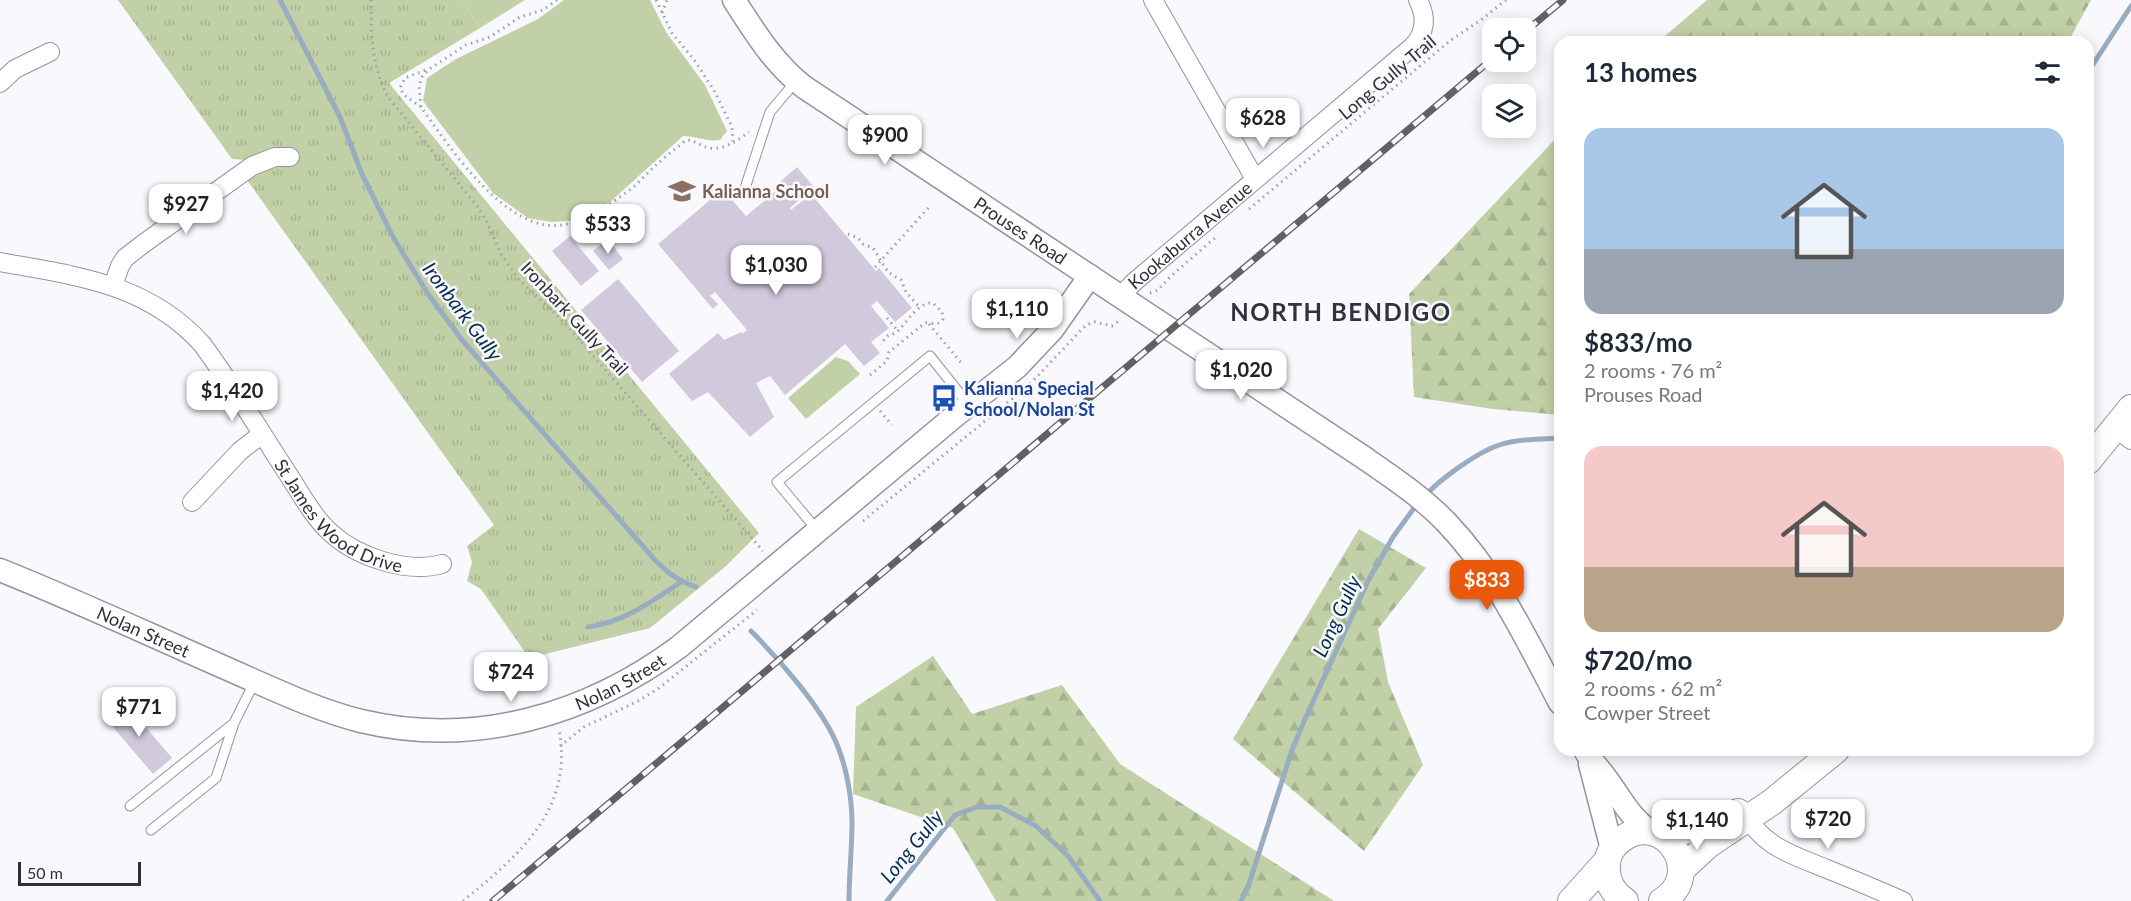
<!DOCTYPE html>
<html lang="en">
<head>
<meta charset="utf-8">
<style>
	body { margin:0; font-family:Lato,sans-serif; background:#f2f2f3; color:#1f2937; height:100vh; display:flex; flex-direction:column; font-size:22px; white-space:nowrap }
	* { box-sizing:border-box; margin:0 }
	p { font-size:20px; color:#747a83 }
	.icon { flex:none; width:33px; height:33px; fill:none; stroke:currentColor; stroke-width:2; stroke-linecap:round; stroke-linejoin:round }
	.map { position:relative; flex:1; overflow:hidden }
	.side { position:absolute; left:1554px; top:36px; width:540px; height:720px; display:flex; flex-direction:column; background:#fff; border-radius:18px; box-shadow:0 3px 15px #0003 }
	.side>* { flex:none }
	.tools { position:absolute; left:1482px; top:18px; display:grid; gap:12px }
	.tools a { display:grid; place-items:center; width:54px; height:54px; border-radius:12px; background:#fff; box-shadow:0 3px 15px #0003; font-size:30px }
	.scale { position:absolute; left:18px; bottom:15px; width:123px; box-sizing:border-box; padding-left:6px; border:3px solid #322f37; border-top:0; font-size:16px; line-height:21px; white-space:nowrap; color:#322f37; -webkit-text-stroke:4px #f9f8fc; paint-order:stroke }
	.price { position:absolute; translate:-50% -51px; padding:0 14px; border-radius:12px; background:#fff; color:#222; font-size:20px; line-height:39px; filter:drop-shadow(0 2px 3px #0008) }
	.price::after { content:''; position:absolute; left:50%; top:36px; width:18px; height:14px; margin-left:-9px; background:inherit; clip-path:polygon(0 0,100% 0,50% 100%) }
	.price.active { background:#ea580c; color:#fff }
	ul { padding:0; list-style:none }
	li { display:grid; align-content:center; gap:12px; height:318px; padding:0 30px }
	li span { display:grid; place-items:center; height:186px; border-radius:18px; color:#555 }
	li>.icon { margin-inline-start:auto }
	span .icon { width:108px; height:108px; fill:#fffc; stroke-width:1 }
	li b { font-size:26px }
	h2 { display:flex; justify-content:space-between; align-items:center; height:72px; padding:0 30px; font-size:26px }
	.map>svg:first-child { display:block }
</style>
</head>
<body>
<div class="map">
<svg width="2131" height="901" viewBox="0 0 2131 901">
	<defs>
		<pattern id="grass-tufts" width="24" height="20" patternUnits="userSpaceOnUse" patternTransform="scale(1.5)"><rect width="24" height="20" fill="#c1d0a6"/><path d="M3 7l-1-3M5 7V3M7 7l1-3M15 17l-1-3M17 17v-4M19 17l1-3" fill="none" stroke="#a6b390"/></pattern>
		<pattern id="forest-firs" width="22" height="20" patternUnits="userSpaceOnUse" patternTransform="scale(1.5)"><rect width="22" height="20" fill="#c1d0a6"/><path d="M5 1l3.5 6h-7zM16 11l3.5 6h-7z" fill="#a6b390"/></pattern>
	</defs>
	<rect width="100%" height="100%" fill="#f9f8fc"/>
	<path fill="url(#grass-tufts)" d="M118 0H462L480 28 389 83 759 533 726 566 650 628 529 658 481 589 467 581 472 562 467 546 494 525 247 180 248 160 232 159Z"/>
	<path fill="url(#forest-firs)" d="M1707 0H2091L2068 42H1658Z
		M1560 134V415L1493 409 1414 397 1409 294Z
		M1359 529 1426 568 1378 629 1388 682 1423 765 1364 851 1233 739Z
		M933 656 972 714 1062 685 1120 764 1334 901H996L953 828 853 794 856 707Z"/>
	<path fill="#c1d0a6" d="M462 0H525L480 28Z
		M564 0H650L666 32 705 85 727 131 720 140C707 142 696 136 683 136L610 202 569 221 551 222 528 218 493 193 423 101 427 78 456 59 538 19Z
		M836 357 848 361 860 374 806 419 788 398Z"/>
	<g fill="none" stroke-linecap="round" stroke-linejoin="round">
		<path stroke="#98acc2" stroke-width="5" d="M280 0 340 117 362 174 393 237 428 294 462 340 655 560C668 573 678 581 696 587
			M2088 72 2131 6
			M1426 495C1440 479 1478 452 1499 445 1518 439 1540 439 1560 438
			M588 627C624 622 651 602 681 582
			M751 631C779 659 824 710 838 747 847 770 852 799 852 823 852 849 849 875 849 901
			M887 901 955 815 977 807H1000L1036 826 1068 856 1100 901
			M1241 901 1248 887 1292 750 1305 719 1368 581 1393 537 1417 504"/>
	</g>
	<path fill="#d1cadd" d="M797 167 814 187 790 208 791 210 811 194 876 271 879 268 912 308 895 322 877 301 871 306 889 328 871 342 880 353 864 366 845 344 785 395 770 376 756 383 774 417 750 437 708 392 692 401 669 374 718 333 724 340 741 332 742 334 747 330 715 292 710 296 718 304 713 309 658 244 723 189 746 216 776 191 773 188Z
		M570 236 599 271 581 286 552 251Z
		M608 239 623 259 609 270 593 251Z
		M618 279 679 351 642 382 581 310Z
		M125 703 172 758 153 774 106 719Z"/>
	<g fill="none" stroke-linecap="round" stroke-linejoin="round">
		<defs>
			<path id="service" d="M746 185 770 112 796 81
				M817 530 777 482 930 356 969 405
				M130 806 234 723
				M151 830 216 778 234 723 255 681"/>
			<g id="minor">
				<path d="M1153 0 1255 179"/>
				<path d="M0 83 15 69 50 52"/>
				<path id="s1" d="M0 262C76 276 147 283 202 344 233 386 260 431 288 474 301 494 313 517 331 533 357 557 408 574 442 564"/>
				<path d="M113 286 120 266 125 258 143 244 252 166 275 157H290"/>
				<path id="s2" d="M1121 296 1133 283 1412 47C1426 33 1427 17 1418 0"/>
				<path d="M2115 427 2131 440"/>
				<path d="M192 502 240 451 262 434"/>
				<path d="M1742 810C1763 847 1790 854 1827 869 1852 879 1878 890 1903 901"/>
			</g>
			<g id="tertiary">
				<path id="s3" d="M734 0C754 31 774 64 804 87L1363 457C1392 477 1422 497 1446 522 1496 574 1527 640 1560 703"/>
				<path id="s4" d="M0 570C75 600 148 634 221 666 267 686 313 709 361 721 475 748 587 715 679 647L956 415 1017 367 1052 330 1090 276"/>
				<path d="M1585 750C1591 762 1601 770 1608 781 1622 800 1631 819 1651 832"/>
				<path d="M1590 764 1612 849"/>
			</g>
			<path id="secondary" d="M2088 461 2131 408
				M1661 836 1698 828 1738 812
				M1681 870 1708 845 1772 802 1836 750
				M1571 901 1607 861
				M1625 901C1613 893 1606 881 1607 866 1607 855 1613 845 1622 839 1665 809 1706 875 1662 901"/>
		</defs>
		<use href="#service" stroke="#9791a3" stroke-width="11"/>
		<use href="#minor" stroke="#9791a3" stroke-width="20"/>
		<use href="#tertiary" stroke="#9791a3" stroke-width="25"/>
		<use href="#secondary" stroke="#9791a3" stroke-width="28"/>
		<path stroke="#a2a0a6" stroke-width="3" stroke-dasharray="1.5 4.5" stroke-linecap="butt" d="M371 0C371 33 372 68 388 97L477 206 487 222 501 254 519 280 562 320 763 551
			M557 0 543 10 520 17 490 37 466 45 428 70 422 77 419 87 421 107C449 146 509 239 567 224 588 219 609 205 627 192 637 185 645 175 654 167 664 158 675 149 686 140 695 140 700 146 709 148 723 151 738 140 749 132
			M656 0 672 33 695 61 715 92 732 127 733 143
			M662 13 667 0
			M421 107 404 95 400 88 405 78 426 70
			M1249 209 1451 40 1481 20 1506 0
			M848 234 858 238 863 244 873 248 888 272 901 280 906 292 920 308
			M875 267 930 206
			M1150 293 1158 290 1170 277 1217 236
			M887 318 898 331
			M929 324 963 365
			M870 375 887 361 889 352 925 323C932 322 938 327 943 319L942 312 933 303C919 302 908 320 899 330 890 338 889 330 881 345
			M880 411 892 425
			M863 521 1029 385 1086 325 1095 322 1112 326 1121 319
			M560 746 584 727 640 700 659 688 757 610
			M463 901C519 855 574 810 559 729"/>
		<use href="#service" stroke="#fff" stroke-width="9"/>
		<use href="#minor" stroke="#fff" stroke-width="18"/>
		<use href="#tertiary" stroke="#fff" stroke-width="22"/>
		<use href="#secondary" stroke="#fff" stroke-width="26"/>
		<defs>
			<path id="rail" d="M1526 31 1563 0
				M493 901 1492 59"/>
		</defs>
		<use href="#rail" stroke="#625f66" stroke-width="7"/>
		<use href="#rail" stroke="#f9f8fc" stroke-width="4.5" stroke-dasharray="14" stroke-linecap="butt"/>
	</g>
	<defs>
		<symbol id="school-bare" viewBox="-9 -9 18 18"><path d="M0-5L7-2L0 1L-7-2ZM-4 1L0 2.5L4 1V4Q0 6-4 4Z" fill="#8d6e63" stroke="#f9f8fc" stroke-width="2.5" paint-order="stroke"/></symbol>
		<symbol id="bus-bare" viewBox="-9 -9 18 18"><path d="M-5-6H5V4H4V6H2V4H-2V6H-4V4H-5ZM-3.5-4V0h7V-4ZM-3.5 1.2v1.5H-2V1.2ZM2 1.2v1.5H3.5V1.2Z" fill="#1a4fb4" stroke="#f9f8fc" stroke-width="2.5" paint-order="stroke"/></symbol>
	</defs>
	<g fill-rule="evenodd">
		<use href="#school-bare" x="663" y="172" width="38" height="38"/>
		<use href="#bus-bare" x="925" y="379" width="38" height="38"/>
	</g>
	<g text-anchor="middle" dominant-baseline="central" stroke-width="5" stroke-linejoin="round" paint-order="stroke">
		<g font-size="18" fill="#322f37" stroke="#f9f8fc">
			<text transform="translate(1387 77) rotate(-40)">Long Gully Trail</text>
			<text stroke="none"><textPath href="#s3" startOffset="372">Prouses Road</textPath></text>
			<text stroke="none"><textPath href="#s2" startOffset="92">Kookaburra Avenue</textPath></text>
			<text transform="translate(575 318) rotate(47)">Ironbark Gully Trail</text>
			<text stroke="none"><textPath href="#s1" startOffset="447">St James Wood Drive</textPath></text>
			<text stroke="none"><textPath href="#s4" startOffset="156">Nolan Street</textPath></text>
			<text stroke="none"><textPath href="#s4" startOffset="660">Nolan Street</textPath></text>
		</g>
		<g font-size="18" font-weight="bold" fill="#785e54" stroke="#f9f8fc" text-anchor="start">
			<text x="702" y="191">Kalianna School</text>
		</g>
		<g font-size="18" font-weight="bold" fill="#164399" stroke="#f9f8fc" text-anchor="start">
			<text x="964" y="388">Kalianna Special<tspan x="964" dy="21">School/Nolan St</tspan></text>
		</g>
		<g font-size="20" font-style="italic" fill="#032e4e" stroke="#f9f8fc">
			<text transform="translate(463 311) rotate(53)">Ironbark Gully</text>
			<text transform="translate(1336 616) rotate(-65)">Long Gully</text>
			<text transform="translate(911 846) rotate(-51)">Long Gully</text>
		</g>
		<g font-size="24" font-weight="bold" letter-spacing="1.5" fill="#35303f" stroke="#f9f8fc">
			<text x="1341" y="311">NORTH BENDIGO</text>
		</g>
	</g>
</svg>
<div class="tools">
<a><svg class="icon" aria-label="locate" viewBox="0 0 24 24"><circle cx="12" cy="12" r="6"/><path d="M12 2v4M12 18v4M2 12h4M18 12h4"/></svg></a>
<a><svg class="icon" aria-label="layers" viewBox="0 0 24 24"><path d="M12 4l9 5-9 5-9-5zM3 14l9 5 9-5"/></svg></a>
</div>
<div class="scale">50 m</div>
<b class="price" style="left:1263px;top:149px">$628</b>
<b class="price" style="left:885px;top:166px">$900</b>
<b class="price" style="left:186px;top:235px">$927</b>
<b class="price" style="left:608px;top:255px">$533</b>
<b class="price" style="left:776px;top:296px">$1,030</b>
<b class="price" style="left:1017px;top:340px">$1,110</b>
<b class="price" style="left:1241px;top:401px">$1,020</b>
<b class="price" style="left:232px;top:422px">$1,420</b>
<b class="price active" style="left:1487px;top:611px">$833</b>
<b class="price" style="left:511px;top:703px">$724</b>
<b class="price" style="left:139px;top:738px">$771</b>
<b class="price" style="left:1828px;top:850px">$720</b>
<b class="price" style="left:1697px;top:851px">$1,140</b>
<section class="side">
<h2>13 homes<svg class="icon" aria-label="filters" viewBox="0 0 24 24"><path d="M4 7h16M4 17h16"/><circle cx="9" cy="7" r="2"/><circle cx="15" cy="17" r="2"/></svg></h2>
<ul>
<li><span style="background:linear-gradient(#a9c7e8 65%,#9aa5b1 0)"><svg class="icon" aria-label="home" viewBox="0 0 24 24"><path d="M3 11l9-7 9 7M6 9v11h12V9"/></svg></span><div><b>$833/mo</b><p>2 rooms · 76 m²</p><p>Prouses Road</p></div></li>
<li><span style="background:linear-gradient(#f6c9c9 65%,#b9a48a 0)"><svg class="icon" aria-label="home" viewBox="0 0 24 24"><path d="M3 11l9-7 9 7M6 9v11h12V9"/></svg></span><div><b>$720/mo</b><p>2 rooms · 62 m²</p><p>Cowper Street</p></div></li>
</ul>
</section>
</div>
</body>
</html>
